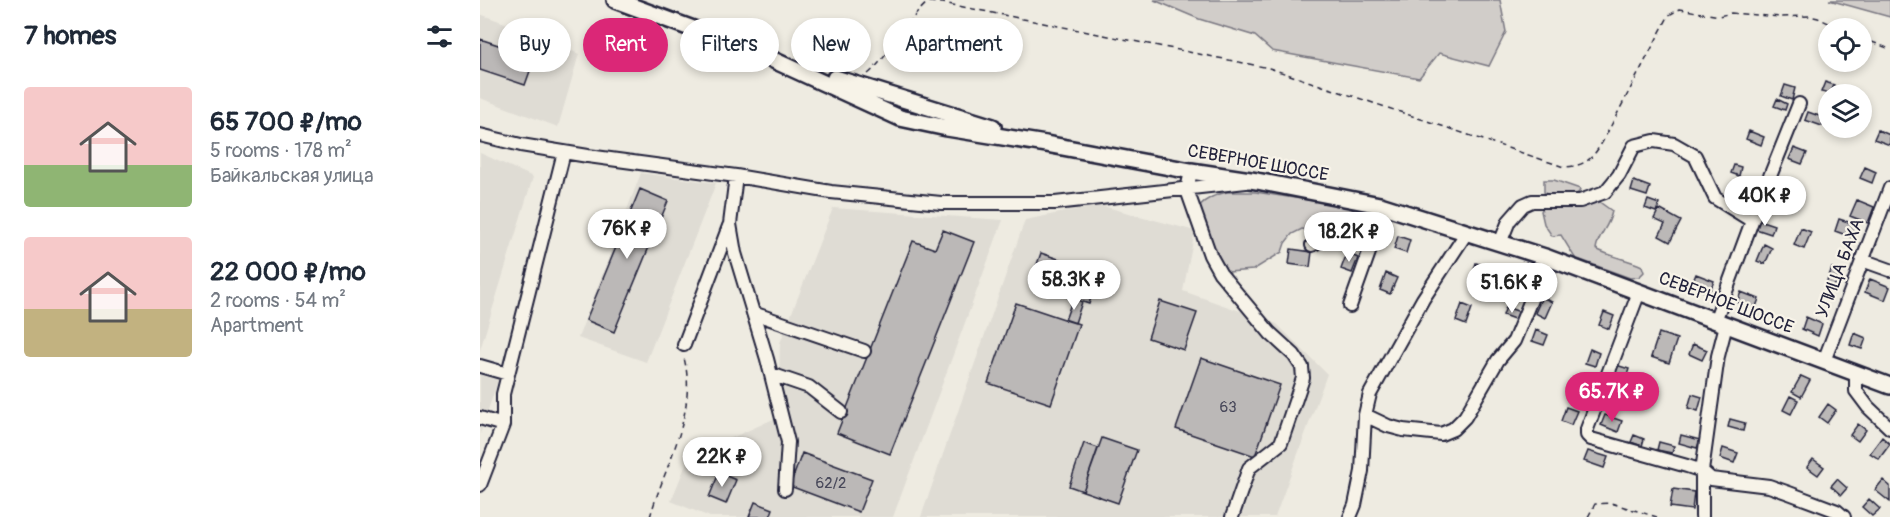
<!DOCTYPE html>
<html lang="en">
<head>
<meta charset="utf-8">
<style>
	body { margin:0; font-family:Pangolin,sans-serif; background:#f6f6f7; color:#1f2937; height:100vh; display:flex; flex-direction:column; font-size:22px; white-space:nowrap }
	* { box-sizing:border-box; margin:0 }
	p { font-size:20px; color:#747a83 }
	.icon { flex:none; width:33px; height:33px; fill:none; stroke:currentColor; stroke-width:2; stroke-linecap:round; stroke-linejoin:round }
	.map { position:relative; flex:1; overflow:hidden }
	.side { display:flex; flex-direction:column; background:#fff; width:480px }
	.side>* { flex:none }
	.banner { position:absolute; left:18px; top:18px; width:570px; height:54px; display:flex; gap:12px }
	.fabs { position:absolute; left:1338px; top:18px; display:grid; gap:12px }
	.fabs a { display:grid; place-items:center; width:54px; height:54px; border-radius:50%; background:#fff; box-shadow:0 3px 9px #0003; font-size:30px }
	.price { position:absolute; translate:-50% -51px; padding:0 14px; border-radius:21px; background:#fff; color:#222; font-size:20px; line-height:39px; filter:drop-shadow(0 2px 3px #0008) }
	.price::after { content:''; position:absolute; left:50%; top:36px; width:18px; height:14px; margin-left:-9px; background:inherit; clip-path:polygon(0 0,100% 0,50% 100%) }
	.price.on { background:#db2777; color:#fff }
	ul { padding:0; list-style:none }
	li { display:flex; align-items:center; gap:18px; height:150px; padding:0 24px }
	li span { display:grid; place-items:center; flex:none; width:168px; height:120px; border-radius:6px; color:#555 }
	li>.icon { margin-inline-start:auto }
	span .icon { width:72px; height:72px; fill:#fffc; stroke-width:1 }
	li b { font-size:26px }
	h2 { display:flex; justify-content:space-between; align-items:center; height:72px; padding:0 24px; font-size:26px }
	.pill { padding:0 21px; border-radius:27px; background:#fff; box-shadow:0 3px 9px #0003; font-size:21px; line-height:54px }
	.pill.on { background:#db2777; color:#fff }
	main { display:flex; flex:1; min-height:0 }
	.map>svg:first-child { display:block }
</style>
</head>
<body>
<main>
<section class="side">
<h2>7 homes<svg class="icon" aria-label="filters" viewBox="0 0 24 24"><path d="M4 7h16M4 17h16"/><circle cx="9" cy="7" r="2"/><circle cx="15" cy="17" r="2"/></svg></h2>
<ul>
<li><span style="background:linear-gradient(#f6c9c9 65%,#8fb573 0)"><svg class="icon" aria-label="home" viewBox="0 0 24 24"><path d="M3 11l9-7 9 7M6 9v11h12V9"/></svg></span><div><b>65 700 ₽/mo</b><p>5 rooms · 178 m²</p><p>Байкальская улица</p></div></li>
<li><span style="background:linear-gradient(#f6c9c9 60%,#c2b280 0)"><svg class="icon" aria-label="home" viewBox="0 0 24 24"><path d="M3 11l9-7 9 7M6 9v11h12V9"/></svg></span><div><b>22 000 ₽/mo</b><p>2 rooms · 54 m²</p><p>Apartment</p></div></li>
</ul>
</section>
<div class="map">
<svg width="1410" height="517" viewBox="0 0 1410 517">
	<rect width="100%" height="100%" fill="#eeebe1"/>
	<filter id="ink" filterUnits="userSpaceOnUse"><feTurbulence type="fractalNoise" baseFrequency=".0167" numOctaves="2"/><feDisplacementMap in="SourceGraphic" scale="12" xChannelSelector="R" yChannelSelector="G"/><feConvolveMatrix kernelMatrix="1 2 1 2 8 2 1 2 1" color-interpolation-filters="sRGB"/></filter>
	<g filter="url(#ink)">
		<path fill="#dfdcd4" d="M0 14 49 32 99 54 78 127 0 98Z
			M0 153 53 177 0 350Z
			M161 173 236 183 166 362 98 338Z
			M619 205 715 231 703 291 797 324 847 374 795 517H441L545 220Z
			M353 208 523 220 413 517H230L191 501 209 457 298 417 300 343Z
			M0 375 18 380 0 434Z"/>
		<path fill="#d1cdc9" stroke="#7a7882" stroke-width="1.5" d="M674 0H1020L1026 32 1009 66 959 53 939 78 792 51 775 36 719 19Z
			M1349 0H1410V17Z
			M1064 180H1074L1100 189 1099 192 1093 196H1068L1064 192Z
			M747 192H775L868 206 873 210 874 214 870 218 837 232 822 229 812 234 805 243 802 252 773 270 748 272 739 266 718 207C727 198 735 195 747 192Z
			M1110 200 1118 201 1132 211C1129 228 1118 234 1116 249 1131 257 1147 259 1162 266L1164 272 1159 277 1150 278 1095 258 1081 235 1072 236 1064 224 1061 211 1064 207 1091 208Z"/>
		<path fill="#bbb8b7" stroke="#22223b" stroke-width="1.5" d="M0 39 55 57 45 85 0 70Z
			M1345 82 1354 85 1350 94 1341 92Z
			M1305 85 1315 88 1312 100 1301 96Z
			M1297 99 1307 104 1305 110 1294 106Z
			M1328 112 1345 118 1342 126 1325 120Z
			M1398 130 1410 135V145L1394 139Z
			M1269 131 1284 137 1281 145 1266 139Z
			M1314 148 1327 153 1322 164 1309 159Z
			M1254 165 1261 167 1259 176 1251 173Z
			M1385 167 1396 172 1392 183 1380 178Z
			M1154 181 1170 187 1167 196 1151 191Z
			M1306 183 1317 188 1309 204 1298 200Z
			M160 189 188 201 134 332 106 320Z
			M1168 200 1179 204 1176 212 1165 208Z
			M1377 200 1394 207 1388 223 1370 216Z
			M1179 209 1201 221 1190 242 1179 236 1185 224 1174 219Z
			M1359 219 1378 225 1374 238 1355 231Z
			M1279 220 1294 225 1291 234 1276 229Z
			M1321 228 1331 232 1324 249 1314 245Z
			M463 230 494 242 410 454 357 433 433 241 455 249Z
			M918 236 930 240 926 253 914 249Z
			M1284 244 1292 248 1285 264 1277 261Z
			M811 249 832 252 830 267 809 264Z
			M561 253 619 273 609 304 550 284Z
			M867 253 878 258 872 273 861 269Z
			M996 263 1006 266 1000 283 991 280Z
			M1352 268 1361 271 1354 287 1346 284Z
			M906 273 917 278 910 294 900 290Z
			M1216 274 1234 281 1229 293 1211 286Z
			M1390 279 1410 287 1405 300 1385 292Z
			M1040 281 1050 284 1045 300 1035 297Z
			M1261 292 1279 299 1275 309 1257 302Z
			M1062 297 1072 302 1065 318 1055 313Z
			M593 298 602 302 595 323 585 320Z
			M680 301 717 313 704 350 668 338Z
			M536 303 599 324 571 404 508 383Z
			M982 304 992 308 986 325 976 321Z
			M1026 307 1040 312 1037 320 1023 315Z
			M1124 312 1134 316 1129 329 1119 325Z
			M1326 317 1342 324 1338 336 1322 329Z
			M1056 330 1068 335 1064 345 1052 341Z
			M1179 333 1197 339 1189 363 1171 357Z
			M1374 333 1386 338 1382 349 1370 345Z
			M1213 344 1227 350 1222 360 1209 354Z
			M1110 349 1119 353 1115 366 1105 363Z
			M721 358 800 385 775 456 696 429Z
			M1136 365 1149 369 1146 378 1133 373Z
			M1321 376 1330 380 1321 397 1312 392Z
			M1212 394 1222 397 1218 411 1208 408Z
			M1310 396 1318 400 1311 414 1303 410Z
			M1348 404 1356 410 1347 423 1339 417Z
			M1086 407 1097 411 1091 425 1081 421Z
			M1125 415 1142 421 1138 432 1121 425Z
			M1250 419 1265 423 1263 431 1248 427Z
			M1378 424 1386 430 1378 441 1370 435Z
			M1154 435 1164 439 1162 446 1151 442Z
			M1201 435 1220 440 1217 448 1199 443Z
			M1402 437 1410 444 1399 459 1390 453Z
			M622 438 657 450 638 503 603 491Z
			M1179 442 1194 446 1192 453 1177 450Z
			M604 443 618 448 603 491 589 486Z
			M1243 448 1258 453 1254 463 1240 458Z
			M1108 451 1128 457 1124 468 1104 461Z
			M322 453 392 479 379 512 310 486Z
			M1333 459 1344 467 1338 475 1327 467Z
			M239 473 256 480 246 504 229 497Z
			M1357 479 1367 488 1361 495 1351 486Z
			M1403 480 1410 486V502L1395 490Z
			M1193 489 1214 492 1212 510 1190 507Z
			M1389 499 1400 509 1392 516 1382 507Z
			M275 502 293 509 290 517H269Z"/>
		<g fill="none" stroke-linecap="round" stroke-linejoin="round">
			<defs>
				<path id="minor" d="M0 135 41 145 108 156 256 176 351 192 461 203H575L766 182
					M711 171 707 190 730 255 740 273 790 333 814 355 822 367 823 378 801 443 769 468 752 517
					M256 176 250 224 255 253 287 359 308 442 305 489
					M1020 243 1029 221 1043 205 1052 201H1100L1125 192 1139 175 1154 146 1174 141 1194 144 1215 156 1235 198 1272 221
					M832 245C855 232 869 233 894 234
					M1382 260 1410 270
					M1159 292 1107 429V435L1111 439 1207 466 1222 471 1231 479 1289 486 1309 493 1357 511 1364 517
					M870 306 892 244 900 205
					M273 313 384 351
					M1235 321 1272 221 1319 104
					M204 345 249 226
					M1344 361 1410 188
					M0 366 28 374
					M291 374 329 387 361 412
					M1376 374V391L1388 407 1410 428
					M885 415 908 426 923 430 961 434 973 429 985 417 1018 360 1034 341 1068 258
					M0 418 23 425
					M0 485 23 425V394L84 152
					M870 517 875 505 882 471 885 415 890 394 943 299 987 232
					M1222 517V471L1238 356 1246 325"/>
				<path id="major" d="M135 0 278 53 420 118 467 128 566 144 711 171 777 181 900 205 1068 258 1410 386
					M355 78 513 127"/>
			</defs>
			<use href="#minor" stroke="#22223b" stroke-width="16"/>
			<use href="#major" stroke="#22223b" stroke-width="20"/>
			<path stroke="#22223b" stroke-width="1.5" stroke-dasharray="6 4.5" stroke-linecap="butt" d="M1382 38 1410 49
				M388 74C412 53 425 22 448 2L463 3 789 68 1084 167C1106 166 1112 159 1123 141L1189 15 1200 9 1239 16 1251 13 1300 17 1329 16 1338 18 1359 28
				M170 517C185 465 218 413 204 358
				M1108 517 1115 504 1131 503 1177 517"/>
			<use href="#minor" stroke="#f7f3e8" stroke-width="12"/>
			<use href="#major" stroke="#f7f3e8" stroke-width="15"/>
		</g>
	</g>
	<g text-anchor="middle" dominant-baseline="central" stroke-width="4.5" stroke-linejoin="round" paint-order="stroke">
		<g font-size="15" fill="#48485a">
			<text x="748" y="407">63</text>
			<text x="351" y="483">62/2</text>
		</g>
		<g font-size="18" fill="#22223b" stroke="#f7f3e8">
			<text transform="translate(778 163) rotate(10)">СЕВЕРНОЕ ШОССЕ</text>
			<text transform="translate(1360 268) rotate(-69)">УЛИЦА БАХА</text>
			<text transform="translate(1246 303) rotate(21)">СЕВЕРНОЕ ШОССЕ</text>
		</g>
	</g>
</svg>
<div class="fabs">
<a><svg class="icon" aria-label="locate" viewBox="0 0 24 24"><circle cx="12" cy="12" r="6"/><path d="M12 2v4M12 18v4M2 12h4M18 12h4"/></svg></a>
<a><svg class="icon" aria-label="layers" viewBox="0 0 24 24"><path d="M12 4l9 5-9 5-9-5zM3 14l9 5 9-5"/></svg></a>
</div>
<b class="price" style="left:1285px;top:227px">40K ₽</b>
<b class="price" style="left:147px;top:260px">76K ₽</b>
<b class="price" style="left:869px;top:263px">18.2K ₽</b>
<b class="price" style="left:594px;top:311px">58.3K ₽</b>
<b class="price" style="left:1032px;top:314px">51.6K ₽</b>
<b class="price on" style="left:1132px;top:423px">65.7K ₽</b>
<b class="price" style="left:242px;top:488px">22K ₽</b>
<div class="banner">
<a class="pill">Buy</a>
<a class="pill on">Rent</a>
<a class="pill">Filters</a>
<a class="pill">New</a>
<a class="pill">Apartment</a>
</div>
</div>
</main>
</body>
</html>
